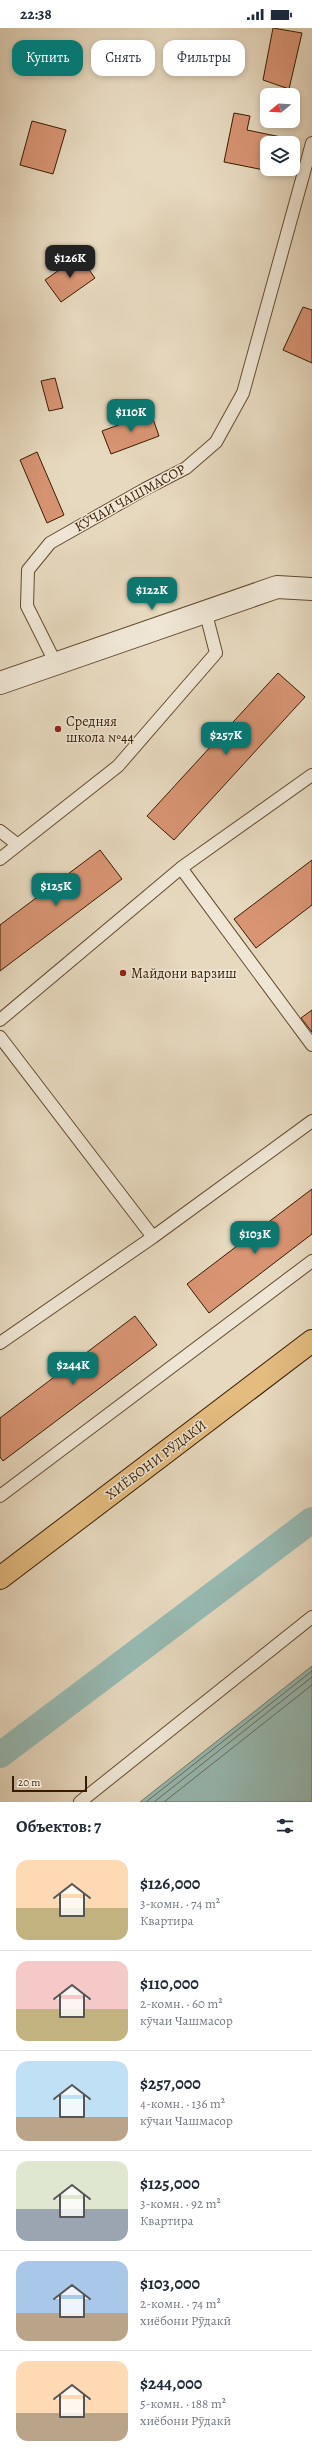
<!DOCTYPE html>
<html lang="ru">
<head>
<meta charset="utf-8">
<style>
	body { margin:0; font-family:Alegreya,serif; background:#f6f6f7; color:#1f2937; height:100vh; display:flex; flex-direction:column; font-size:15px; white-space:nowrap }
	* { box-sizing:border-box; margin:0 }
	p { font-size:13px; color:#747a83 }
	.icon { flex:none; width:22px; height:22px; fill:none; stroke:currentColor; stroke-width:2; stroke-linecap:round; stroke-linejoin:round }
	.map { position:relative; height:1774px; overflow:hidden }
	.side { display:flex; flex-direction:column; background:#fff; flex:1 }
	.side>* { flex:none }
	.guide { position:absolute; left:12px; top:12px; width:288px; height:36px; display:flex; gap:8px }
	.needle { width:26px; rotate:252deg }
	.controls { position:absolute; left:260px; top:60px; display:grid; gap:8px }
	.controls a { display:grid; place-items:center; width:40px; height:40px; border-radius:8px; background:#fff; box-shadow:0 2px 6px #0003; font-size:20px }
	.scale { position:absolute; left:12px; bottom:10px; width:75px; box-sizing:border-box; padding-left:4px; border:2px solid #381c00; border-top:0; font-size:11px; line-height:14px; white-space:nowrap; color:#381c00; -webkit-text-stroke:3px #efe6d5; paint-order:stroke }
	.price { position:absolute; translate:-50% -34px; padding:0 9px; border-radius:8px; background:#0f766e; color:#fff; font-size:13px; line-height:26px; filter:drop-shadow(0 1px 2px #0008) }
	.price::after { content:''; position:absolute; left:50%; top:24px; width:12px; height:9px; margin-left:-6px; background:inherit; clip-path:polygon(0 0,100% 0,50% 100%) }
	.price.active { background:#222; color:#fff }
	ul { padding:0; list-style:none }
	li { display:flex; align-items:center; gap:12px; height:100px; padding:0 16px }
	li+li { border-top:1px solid #e0e1e3 }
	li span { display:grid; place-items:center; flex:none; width:112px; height:80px; border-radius:12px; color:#555 }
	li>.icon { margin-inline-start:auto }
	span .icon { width:48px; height:48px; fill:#fffc; stroke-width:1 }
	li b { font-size:17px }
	h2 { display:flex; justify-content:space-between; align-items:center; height:48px; padding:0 16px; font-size:17px }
	.tag { padding:0 14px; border-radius:12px; background:#fff; box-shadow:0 2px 6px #0003; font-size:14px; line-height:36px }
	.tag.active { background:#0f766e; color:#fff }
	.status { display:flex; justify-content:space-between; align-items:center; height:28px; padding:0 20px; background:#fff; direction:ltr }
	.status svg { height:11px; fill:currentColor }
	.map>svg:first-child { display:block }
</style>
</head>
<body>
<div class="status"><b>22:38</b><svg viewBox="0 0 49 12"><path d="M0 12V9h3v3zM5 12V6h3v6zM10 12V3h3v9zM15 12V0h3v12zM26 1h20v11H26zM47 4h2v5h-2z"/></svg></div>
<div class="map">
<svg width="312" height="1774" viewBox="0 0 312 1774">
	<rect width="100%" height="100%" fill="#e7d9bf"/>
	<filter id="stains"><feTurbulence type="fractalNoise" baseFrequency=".005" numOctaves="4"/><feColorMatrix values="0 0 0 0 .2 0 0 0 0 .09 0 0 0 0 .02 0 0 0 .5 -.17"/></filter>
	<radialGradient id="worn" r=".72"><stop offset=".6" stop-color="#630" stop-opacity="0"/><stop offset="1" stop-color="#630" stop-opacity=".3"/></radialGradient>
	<path fill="#97bab3" stroke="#717b6b" d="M312 1638V1774H140Z"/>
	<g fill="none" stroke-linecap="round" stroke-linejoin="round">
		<path stroke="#686b5a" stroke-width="1" d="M146 1774 312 1643
			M154 1774 312 1649
			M164 1774 312 1657"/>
		<path stroke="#97bab3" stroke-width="26" d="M0 1727 312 1492"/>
	</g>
	<path fill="#d89473" stroke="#381c00" d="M273 0 302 5 289 61 263 52Z
		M234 85 250 88 247 102 281 109 280 115H267V141H274V144L224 134Z
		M32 93 66 102 53 146 20 137Z
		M79 228 95 250 61 274 45 252Z
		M303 279 312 282V335L283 322Z
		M55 350 63 380 49 383 41 353Z
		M151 385 159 408 111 426 102 403Z
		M37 424 64 487 47 495 20 432Z
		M278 645 305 669 174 812 147 788Z
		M100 822 122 851 0 943V897Z
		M312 832V877L256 920 234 891Z
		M312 982V1004L301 990Z
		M312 1161V1206L209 1285 187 1256Z
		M135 1288 157 1317 3 1433 0 1429V1390Z"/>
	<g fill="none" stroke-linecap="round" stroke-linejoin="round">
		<defs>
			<path id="lane" d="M56 636 27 578 28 542 50 515 145 461 186 440 216 414 243 365 312 115
				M0 803 18 817
				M0 831 118 738 216 625 205 582
				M181 840 312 1017
				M0 992 181 840 312 747
				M0 1009 153 1209 0 1315
				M153 1209 312 1093
				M0 1468 312 1233
				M80 1774 312 1589"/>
			<path id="street" d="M0 655 277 559 312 561"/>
			<path id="highway" d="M0 1550 312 1313"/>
		</defs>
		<use href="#lane" stroke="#644b30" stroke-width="14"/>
		<use href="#street" stroke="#644b30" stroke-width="24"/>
		<use href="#highway" stroke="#381c00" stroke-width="24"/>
		<use href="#lane" stroke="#efe6d5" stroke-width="12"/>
		<use href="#street" stroke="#efe6d5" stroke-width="22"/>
		<use href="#highway" stroke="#e4bc80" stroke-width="22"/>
	</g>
	<g fill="#8f2418" stroke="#efe6d5" stroke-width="1.5">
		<circle cx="58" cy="701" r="4"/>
		<circle cx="123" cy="945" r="4"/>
	</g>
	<g text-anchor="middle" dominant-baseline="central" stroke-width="3" stroke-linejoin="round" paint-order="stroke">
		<g font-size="14" fill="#381c00" stroke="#efe6d5">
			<text transform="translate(130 470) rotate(-29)">КӮЧАИ ЧАШМАСОР</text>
			<text transform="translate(156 1432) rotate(-37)">ХИЁБОНИ РӮДАКӢ</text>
		</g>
		<g font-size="14" fill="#381c00" stroke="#efe6d5" text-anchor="start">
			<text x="66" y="693">Средняя<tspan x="66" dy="16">школа №44</tspan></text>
			<text x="131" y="945">Майдони варзиш</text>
		</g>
	</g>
	<rect width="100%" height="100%" filter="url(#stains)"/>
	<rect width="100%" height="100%" fill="url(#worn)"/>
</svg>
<div class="controls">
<a><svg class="needle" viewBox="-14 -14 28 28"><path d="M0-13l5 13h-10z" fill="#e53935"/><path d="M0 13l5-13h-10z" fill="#747a83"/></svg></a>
<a><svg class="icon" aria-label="layers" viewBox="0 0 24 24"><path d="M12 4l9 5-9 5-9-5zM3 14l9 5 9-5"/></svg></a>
</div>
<div class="scale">20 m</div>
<b class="price active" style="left:70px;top:251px">$126K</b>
<b class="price" style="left:131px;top:405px">$110K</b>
<b class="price" style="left:152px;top:583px">$122K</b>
<b class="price" style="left:226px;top:728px">$257K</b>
<b class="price" style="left:56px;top:879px">$125K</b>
<b class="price" style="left:255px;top:1227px">$103K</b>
<b class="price" style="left:73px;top:1358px">$244K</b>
<div class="guide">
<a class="tag active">Купить</a>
<a class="tag">Снять</a>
<a class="tag">Фильтры</a>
</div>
</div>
<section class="side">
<h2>Объектов: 7<svg class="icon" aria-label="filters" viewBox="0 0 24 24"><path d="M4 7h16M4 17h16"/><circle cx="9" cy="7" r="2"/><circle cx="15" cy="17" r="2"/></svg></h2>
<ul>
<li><span style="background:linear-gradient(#ffd9b3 60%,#c2b280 0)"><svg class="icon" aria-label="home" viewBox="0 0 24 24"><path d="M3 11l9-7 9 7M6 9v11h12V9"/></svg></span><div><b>$126,000</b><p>3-комн. · 74 m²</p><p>Квартира</p></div></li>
<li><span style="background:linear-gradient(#f6c9c9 60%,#c2b280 0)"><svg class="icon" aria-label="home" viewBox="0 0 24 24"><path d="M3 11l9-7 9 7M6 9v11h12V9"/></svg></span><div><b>$110,000</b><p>2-комн. · 60 m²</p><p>кӯчаи Чашмасор</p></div></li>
<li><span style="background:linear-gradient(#bfe0f5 70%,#b9a48a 0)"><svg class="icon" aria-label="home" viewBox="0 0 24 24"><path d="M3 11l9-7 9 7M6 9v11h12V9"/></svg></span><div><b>$257,000</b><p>4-комн. · 136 m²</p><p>кӯчаи Чашмасор</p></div></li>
<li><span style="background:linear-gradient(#dfe7d0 60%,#9aa5b1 0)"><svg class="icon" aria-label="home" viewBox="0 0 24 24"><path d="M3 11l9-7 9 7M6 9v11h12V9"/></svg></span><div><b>$125,000</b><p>3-комн. · 92 m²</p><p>Квартира</p></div></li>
<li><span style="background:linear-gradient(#a9c7e8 65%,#b9a48a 0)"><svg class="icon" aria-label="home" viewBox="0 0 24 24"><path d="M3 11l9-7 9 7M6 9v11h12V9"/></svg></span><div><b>$103,000</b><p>2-комн. · 74 m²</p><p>хиёбони Рӯдакӣ</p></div></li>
<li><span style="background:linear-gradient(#ffd9b3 65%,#b9a48a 0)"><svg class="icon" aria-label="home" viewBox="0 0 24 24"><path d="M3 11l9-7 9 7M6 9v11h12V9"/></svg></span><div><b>$244,000</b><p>5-комн. · 188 m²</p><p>хиёбони Рӯдакӣ</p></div></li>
</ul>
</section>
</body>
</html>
